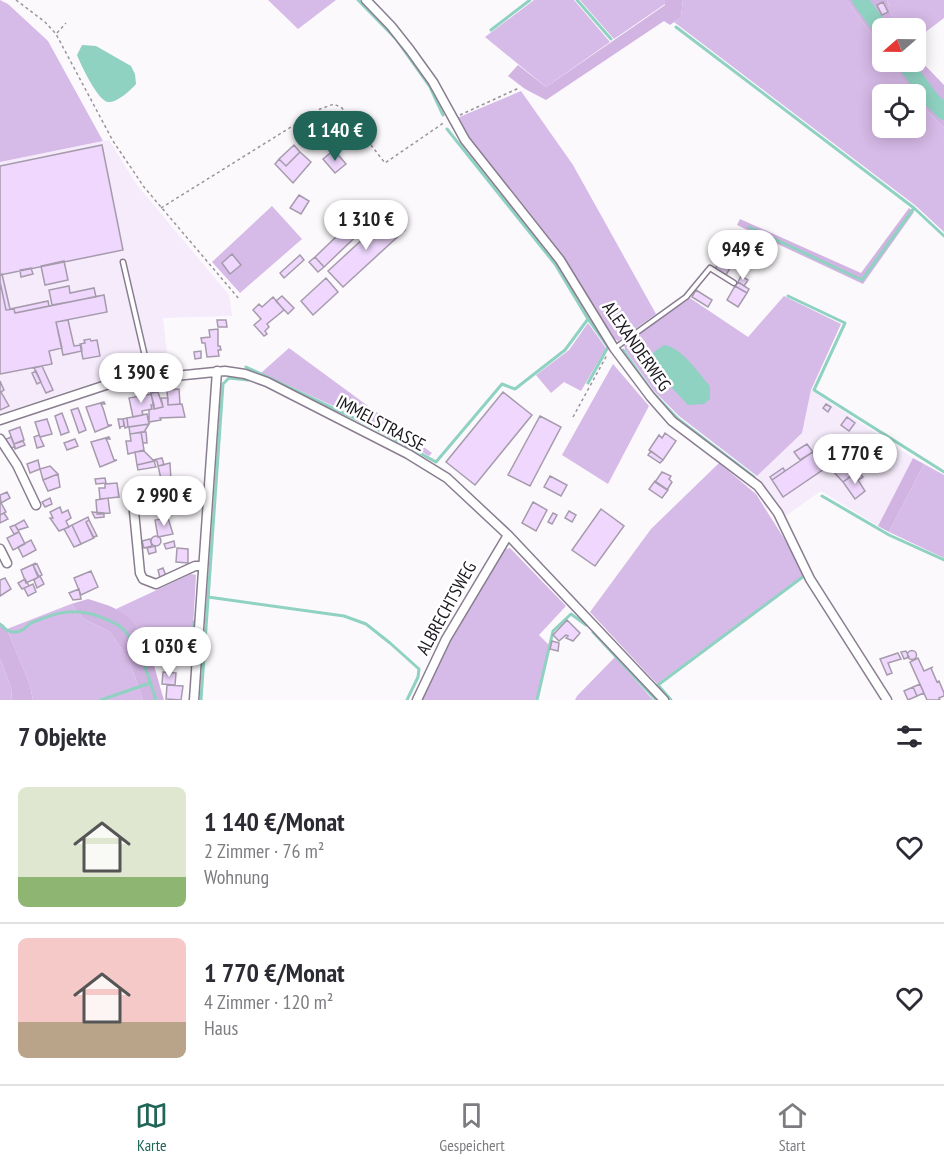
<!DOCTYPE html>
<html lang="de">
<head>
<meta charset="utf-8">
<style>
	body { margin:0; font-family:"PT Sans Narrow",sans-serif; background:#f2f2f3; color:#2b2b33; height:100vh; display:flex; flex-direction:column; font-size:22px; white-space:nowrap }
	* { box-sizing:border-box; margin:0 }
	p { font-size:20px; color:#7c7c81 }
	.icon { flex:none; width:33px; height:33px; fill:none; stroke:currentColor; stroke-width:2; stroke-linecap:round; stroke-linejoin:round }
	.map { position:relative; height:700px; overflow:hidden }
	.panel { display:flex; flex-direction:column; background:#fff; flex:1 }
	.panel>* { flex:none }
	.needle { width:39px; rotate:250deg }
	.tools { position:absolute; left:872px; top:18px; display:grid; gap:12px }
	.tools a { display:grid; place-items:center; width:54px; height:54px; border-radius:9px; background:#fff; box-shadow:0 3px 15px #0003; font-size:30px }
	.price { position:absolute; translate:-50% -51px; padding:0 14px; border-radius:21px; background:#fff; color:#222; font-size:20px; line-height:39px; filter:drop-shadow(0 2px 3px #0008) }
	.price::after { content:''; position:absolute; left:50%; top:36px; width:18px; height:14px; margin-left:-9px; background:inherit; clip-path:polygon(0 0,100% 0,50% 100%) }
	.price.active { background:#206558; color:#fff }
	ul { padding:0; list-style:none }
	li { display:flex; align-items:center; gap:18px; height:150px; padding:0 18px }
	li+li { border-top:2px solid #e1e1e2 }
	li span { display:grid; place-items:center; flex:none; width:168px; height:120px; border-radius:9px; color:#555 }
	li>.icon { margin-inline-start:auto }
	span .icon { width:72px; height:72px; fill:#fffc; stroke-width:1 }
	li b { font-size:26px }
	h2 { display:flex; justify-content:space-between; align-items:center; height:72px; padding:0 18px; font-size:26px }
	.dock { display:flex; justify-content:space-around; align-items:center; height:84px; border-top:2px solid #e1e1e2; background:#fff; font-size:16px; color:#7c7c81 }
	.dock a { display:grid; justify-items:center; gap:3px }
	.dock .active { color:#206558 }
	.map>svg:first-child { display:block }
</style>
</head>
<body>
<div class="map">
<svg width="944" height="700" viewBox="0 0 944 700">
	<rect width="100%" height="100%" fill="#fcf9fd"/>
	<path fill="#f5ebfb" d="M109 140 137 185 229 295 232 316 163 318 169 371 116 375 0 414V162Z
		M811 390 913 458 878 526 821 491 784 517 761 484 757 476 802 433Z"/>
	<path fill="#d6bae7" d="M0 0 8 4 48 41 103 141 0 162Z
		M268 0H336L298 29Z
		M534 0H574L610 42 546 87 485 37Z
		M580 0H665V4L614 39Z
		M683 0H847L882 49V62H891L915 94H882V128H915V95L925 109 944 128V232L916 206 674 22 681 17Z
		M887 0H944V18L915 40V28H895Z
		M521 91 573 165 656 314 618 341 610 336 594 310 468 138 457 118Z
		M272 206 302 239 240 293 212 262Z
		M784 296 841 324 811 390 802 433 757 476 679 416 654 391 625 350 624 344 690 298 748 337Z
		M588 323 606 348 581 391 564 382 551 393 536 375 569 350Z
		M289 348 432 453 429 456 373 424 261 373Z
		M613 364 649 406 608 484 562 455Z
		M719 463 756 494 785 540 804 575 657 684 590 612 651 529Z
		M924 464 944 475V558L889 532Z
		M510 548 566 606 539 635 550 646 538 700H421L449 642 503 550Z
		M191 574 196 575 191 665 153 664C143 634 141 628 116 609Z
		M71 604 84 619 110 632 129 660 143 700H33L30 685 7 629Z
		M615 657 653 700H575L577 696Z
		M0 659 11 687 12 700H0Z"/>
	<path fill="#d2b4e3" d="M665 0H683L681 17 670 25 664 21 546 100 525 89 508 76 518 65 546 87 665 5Z
		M847 0H887L895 28H882V49Z
		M915 55 944 85V128L925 109 891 62H915Z
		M909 208 914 212 863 284 737 225 740 219 861 273Z
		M913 458 924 464 889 532 878 526Z
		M88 599C97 602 106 604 114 608 148 624 154 668 164 700H143L129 660 110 632 84 619 71 604Z
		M3 624 7 629 30 685 33 700H12L11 687 0 659V627Z"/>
	<path fill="#8fd2c2" d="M82 45 96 46 131 66 135 74 136 84C131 90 117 103 108 102 98 101 81 65 77 55Z
		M664 345C682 347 698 373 710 386V399L704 404 688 405 654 369 651 358 655 351Z"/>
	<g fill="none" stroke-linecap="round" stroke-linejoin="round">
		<path stroke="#8fd2c2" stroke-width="3" d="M358 0 396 39 430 87 443 115
			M577 0 611 39
			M676 27 914 208 944 236
			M491 30 530 0
			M447 129 555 264 588 319 608 347 588 383
			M749 227 862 280 914 208
			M788 296 845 323 814 390 944 472
			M623 350 653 393 678 419 754 477
			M246 367 373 427 436 462 502 384 515 389 565 350 588 319
			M822 496 889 535 944 560
			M208 597 344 616 366 624 390 643 419 669 418 677 407 700
			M0 624C5 630 12 634 20 631 25 630 27 625 31 623 55 613 73 607 98 616 107 620 116 622 123 629 141 648 148 676 156 700
			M593 632 656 700
			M193 654 194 622
			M101 700 150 683
			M201 700 223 384 229 378 248 380
			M537 700 553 631 571 614 586 625
			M671 700 658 685 804 576"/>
		<path stroke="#8fd2c2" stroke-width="16" d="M860 0 882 30
			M904 62 931 99 944 112"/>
	</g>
	<path fill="#efd7fd" stroke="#a69bad" stroke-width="1.5" d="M883 2 888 12 882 15 877 5Z
		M102 145 123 250 0 275V166Z
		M294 145 300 152 286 166 279 159Z
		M334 150 346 164 335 173 323 159Z
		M300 152 311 162 293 183 275 164 279 159 286 166Z
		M299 195 309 201 301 214 290 208Z
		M362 212 371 222 324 267 315 257Z
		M390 214 405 230 343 287 328 271Z
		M725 252 736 258 726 275 715 269Z
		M232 254 241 265 230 274 222 263Z
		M300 255 304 260 284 278 280 273Z
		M315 257 324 267 318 272 309 262Z
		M64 261 68 280 45 285 41 266Z
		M31 268 33 274 21 277 20 270Z
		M2 274 10 309 48 301 49 306 15 313 14 309 6 310 0 282V275Z
		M741 276 748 280 744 286 738 282Z
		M326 278 338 292 313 315 301 301Z
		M0 282 6 310 14 309 15 313 104 295 107 312 56 322 62 348 49 351 52 364 0 374Z
		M738 282 749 289 747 293 735 286Z
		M69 286 70 293 94 288 96 297 52 305 49 290Z
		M735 286 747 293 738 307 727 300Z
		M696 290 712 300 708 307 692 297Z
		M282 296 294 308 288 314 276 301Z
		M273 297 284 310 267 324 269 327 265 331 267 334 264 336 254 325 261 319 253 310 259 304 262 307Z
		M68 320 74 346 81 345 82 351 63 355 56 322Z
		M217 320H226L227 327H218Z
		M218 329V346H220L221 350H218L219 356 207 357 205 343H202L201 338 210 337 209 330Z
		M90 339 91 341 97 340 100 356 83 359 80 344 85 343 84 340Z
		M201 351V358L195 359 194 352Z
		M42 366 53 390 46 393 34 368Z
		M36 371 41 382 37 384 32 373Z
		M0 381 4 390 1 392 9 406 0 410Z
		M179 389 180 404 168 405 167 390Z
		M158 392 163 407 154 409 151 393Z
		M503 392 532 415 475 485 446 462Z
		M151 394 154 405H151L152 409 142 411 143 415 133 417 129 398Z
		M161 398H168V405L182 404 185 417 160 418 161 420 149 422V410L152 409 151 405H154V409L163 407Z
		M104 402 105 404H101L103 408 108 425H112L95 432 86 407Z
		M826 404 831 407 828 412 823 408Z
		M78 408 86 430 79 433 71 410Z
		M62 413 69 432 61 435 55 416Z
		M147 414 149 424 128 427 127 418Z
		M540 416 561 427 530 486 508 475Z
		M847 417 855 423 849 431 841 425Z
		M127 418 128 427 125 428 123 419Z
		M47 419 52 434 40 437 35 422Z
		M118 419H123L124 426 120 427V429Z
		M149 424 144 432 130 434 129 427Z
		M20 427 24 440 14 444 9 431Z
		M141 432 144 450 128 454 126 441H131L130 434Z
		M141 432H146L147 443H143Z
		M665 433 676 441 663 460 649 450 659 435 662 438Z
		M39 435 44 446 37 448 34 437Z
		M11 437 15 447 10 448 4 440Z
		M109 437 110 439H106L108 443 114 460H117L100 467 91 442Z
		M75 439 78 446 67 450 64 443Z
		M23 441 25 445 15 449 14 444Z
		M807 444 813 452 800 460 794 452Z
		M144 451 154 461 137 465 135 452Z
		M651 451 663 460 660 463 648 455Z
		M813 452 824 469 783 497 772 480Z
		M162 458 164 465 158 466 157 461 153 460Z
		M38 460 40 469 30 473 27 464Z
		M154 461 156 467 138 470 137 465Z
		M170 463 171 481 162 483 158 466Z
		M840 464 845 471 854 465 858 471 843 482 832 470Z
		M50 466 58 474 43 480 40 469Z
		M783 468 785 471 772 480 770 477Z
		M858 471 863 477 858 480 865 491 855 499 843 482Z
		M662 472 671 476 669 479 672 482 667 490 655 482Z
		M58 474 60 487 48 491 43 480Z
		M550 476 567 485 561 496 544 487Z
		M105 478 106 483 96 484 95 479Z
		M655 481 668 490 662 498 649 489Z
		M117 483 119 497 100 499 99 488H105V484Z
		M170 490 172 499 176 498 177 504 162 509V511L158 492Z
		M7 492 10 498 1 503 0 495Z
		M50 498 52 504 45 507 42 502Z
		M108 498 110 513 97 514 96 500Z
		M0 501 6 512 0 515Z
		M533 502 547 510 536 531 522 523Z
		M60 507 62 513 68 510 71 518 66 521 69 527 59 531 50 518H53L50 512Z
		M601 509 624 526 595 566 572 550Z
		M569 511 576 515 572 522 565 518Z
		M92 512 104 513V517L95 518Z
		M4 513 8 519 0 523V515Z
		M553 513 557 515 552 524 548 522Z
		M88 517 89 520 86 522 94 538 81 544 72 525Z
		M168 518 173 534 158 537 155 520Z
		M24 520 28 527 18 530 15 525Z
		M89 520 97 536 93 537 86 522Z
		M15 525 19 532 14 534 10 527Z
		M72 525 81 544 74 547 64 529Z
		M19 532 25 544 13 550 7 538Z
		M151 541a5 5 0 1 1 10 0a5 5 0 1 1-10 0Z
		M150 539 152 546 144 548 142 541Z
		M31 540 36 550 23 557 18 547Z
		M174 541 175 547 166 549 164 544Z
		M155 546 156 552 149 554 147 548Z
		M177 548 188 549V563L176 562Z
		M36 563 33 565 39 577 26 583 21 570Z
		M37 564 42 575 38 577 33 565Z
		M163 568 166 576 160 578 158 570Z
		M91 571 98 587 81 595 74 578Z
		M40 576 44 584 37 588 34 580Z
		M5 578 11 589 0 596V580Z
		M25 579 29 586 22 589 18 583Z
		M33 584 36 592 28 596 24 588Z
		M79 589 81 599 73 600 69 593Z
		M567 620 580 633 573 641 566 638 568 636 566 635 559 641 553 635Z
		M552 641 559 643 558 651 550 649Z
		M907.5 655a4.5 4.5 0 1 1 9 0a4.5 4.5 0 1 1-9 0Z
		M906 651 909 657 904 659 901 652Z
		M898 653 901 659 888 663 892 673 887 675 880 659Z
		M918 658 924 671 933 667 931 668 937 682 939 681 944 693V696L939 698 940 700H927L910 662Z
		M163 672 176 673 175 685 162 684Z
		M920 684 924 693 917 696 913 687Z
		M167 685 183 686 181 700 166 699Z
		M913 687 917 696 908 700 904 691Z"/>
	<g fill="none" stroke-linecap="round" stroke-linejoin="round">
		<defs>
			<path id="service" d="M123 262 150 378
				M615 348 686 297 710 268 734 283"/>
			<path id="minor" d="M366 0 391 26 410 50 433 82 465 140 560 260 614 348 650 396 672 421 758 486 778 513 810 579 887 700
				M0 420 115 382 225 371 245 374 267 382 408 454 447 478 508 535 664 700
				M0 439 17 465 36 505
				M133 501 140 573 143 579 156 584 195 566H203
				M0 549 7 563
				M194 700 217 371
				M417 700 446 639 508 535"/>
		</defs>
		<use href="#service" stroke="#897e90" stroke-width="7"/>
		<use href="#minor" stroke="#897e90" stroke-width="11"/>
		<path stroke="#98949a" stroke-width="1.5" stroke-dasharray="3 3" stroke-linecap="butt" d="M16 0 45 22 56 34 113 141 144 187 240 300
			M57 33 66 23
			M460 115 519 88
			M161 208 320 109 334 104 342 108 385 163 445 122
			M573 417 607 355"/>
		<use href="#service" stroke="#fff" stroke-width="4"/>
		<use href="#minor" stroke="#fff" stroke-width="8"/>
	</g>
	<g text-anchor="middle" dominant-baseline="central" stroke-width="5" stroke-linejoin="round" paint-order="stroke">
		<g font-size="18" fill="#1c181f" stroke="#fff">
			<text transform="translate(637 346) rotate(55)">ALEXANDERWEG</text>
			<text transform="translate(381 423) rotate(28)">IMMELSTRASSE</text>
			<text transform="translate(446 608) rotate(-61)">ALBRECHTSWEG</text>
		</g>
	</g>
</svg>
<div class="tools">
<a><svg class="needle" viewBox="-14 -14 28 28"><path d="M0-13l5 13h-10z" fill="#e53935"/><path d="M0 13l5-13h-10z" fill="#7c7c81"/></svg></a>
<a><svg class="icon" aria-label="locate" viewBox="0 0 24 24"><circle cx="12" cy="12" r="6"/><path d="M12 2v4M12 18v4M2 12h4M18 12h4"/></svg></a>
</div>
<b class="price active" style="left:335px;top:162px">1 140 €</b>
<b class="price" style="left:366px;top:251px">1 310 €</b>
<b class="price" style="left:743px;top:281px">949 €</b>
<b class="price" style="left:141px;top:404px">1 390 €</b>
<b class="price" style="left:855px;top:485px">1 770 €</b>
<b class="price" style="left:164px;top:527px">2 990 €</b>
<b class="price" style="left:169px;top:678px">1 030 €</b>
</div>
<section class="panel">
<h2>7 Objekte<svg class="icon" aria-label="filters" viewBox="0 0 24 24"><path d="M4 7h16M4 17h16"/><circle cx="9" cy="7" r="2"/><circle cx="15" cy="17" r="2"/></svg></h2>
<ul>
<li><span style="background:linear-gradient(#dfe7d0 75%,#8fb573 0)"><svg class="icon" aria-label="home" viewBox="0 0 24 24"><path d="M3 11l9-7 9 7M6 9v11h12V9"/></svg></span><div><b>1 140 €/Monat</b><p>2 Zimmer · 76 m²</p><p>Wohnung</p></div><svg class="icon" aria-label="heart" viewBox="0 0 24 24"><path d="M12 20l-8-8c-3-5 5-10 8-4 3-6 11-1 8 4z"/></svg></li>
<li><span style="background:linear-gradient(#f6c9c9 70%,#b9a48a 0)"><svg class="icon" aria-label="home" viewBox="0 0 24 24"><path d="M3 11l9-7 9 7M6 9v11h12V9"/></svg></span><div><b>1 770 €/Monat</b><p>4 Zimmer · 120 m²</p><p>Haus</p></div><svg class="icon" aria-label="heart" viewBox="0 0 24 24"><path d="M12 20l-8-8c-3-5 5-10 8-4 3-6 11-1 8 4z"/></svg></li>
</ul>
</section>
<nav class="dock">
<a class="active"><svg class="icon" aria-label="map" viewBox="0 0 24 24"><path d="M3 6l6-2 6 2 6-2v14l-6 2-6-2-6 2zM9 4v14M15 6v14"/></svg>Karte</a>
<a><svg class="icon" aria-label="saved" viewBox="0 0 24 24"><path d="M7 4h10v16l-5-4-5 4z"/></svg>Gespeichert</a>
<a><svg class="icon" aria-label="home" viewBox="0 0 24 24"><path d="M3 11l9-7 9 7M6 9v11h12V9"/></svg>Start</a>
</nav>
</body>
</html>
